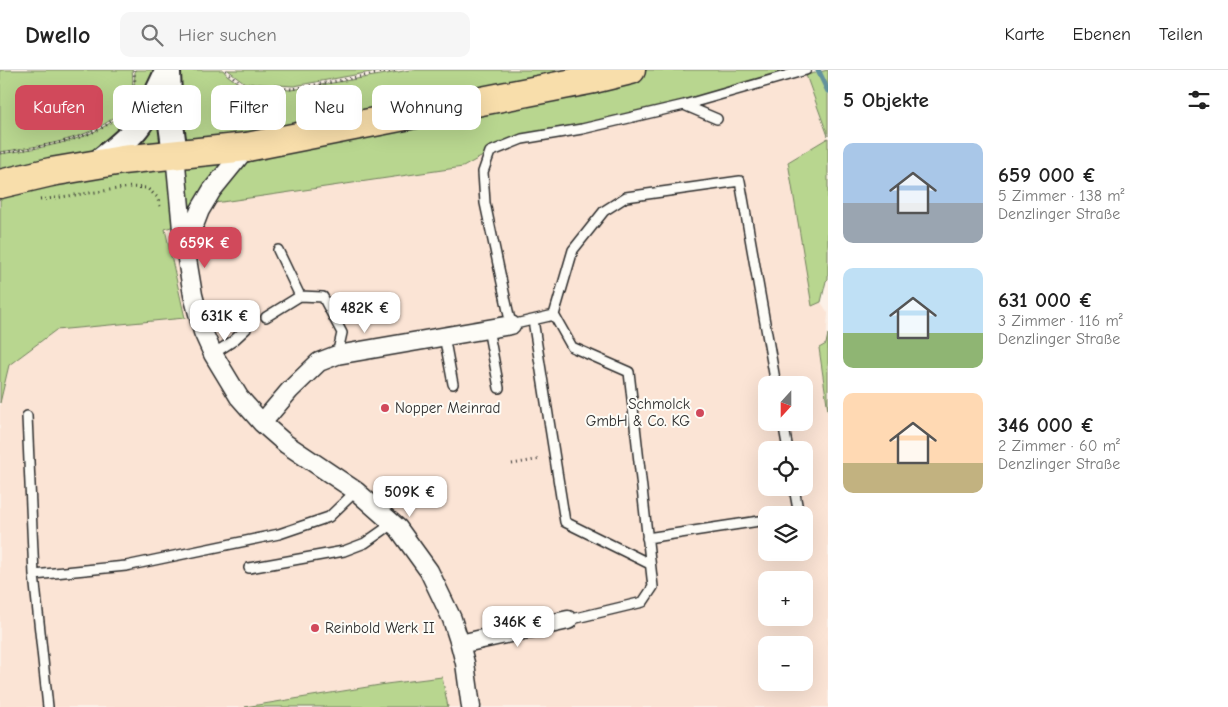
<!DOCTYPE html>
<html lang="de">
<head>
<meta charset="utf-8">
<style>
	body { margin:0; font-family:"Comic Neue",sans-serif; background:#f6f6f6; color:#222; height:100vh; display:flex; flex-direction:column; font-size:19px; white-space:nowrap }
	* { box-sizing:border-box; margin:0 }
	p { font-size:16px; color:#767676 }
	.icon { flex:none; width:28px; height:28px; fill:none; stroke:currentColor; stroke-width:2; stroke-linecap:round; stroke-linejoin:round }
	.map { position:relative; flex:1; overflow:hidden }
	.sheet { display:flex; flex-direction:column; background:#fff; width:400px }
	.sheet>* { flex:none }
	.banner { position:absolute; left:15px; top:15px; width:475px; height:45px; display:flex; gap:10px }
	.needle { width:32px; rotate:201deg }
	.buttons { position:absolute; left:758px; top:306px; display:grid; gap:10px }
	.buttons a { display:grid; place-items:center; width:55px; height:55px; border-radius:10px; background:#fff; box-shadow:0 5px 20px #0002; font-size:25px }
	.price { position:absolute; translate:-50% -42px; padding:0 11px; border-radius:10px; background:#fff; color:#222; font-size:16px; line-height:32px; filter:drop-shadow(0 1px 2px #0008) }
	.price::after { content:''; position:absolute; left:50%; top:30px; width:15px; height:11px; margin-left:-8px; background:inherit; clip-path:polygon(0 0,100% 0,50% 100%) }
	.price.active { background:#d1495b; color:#fff }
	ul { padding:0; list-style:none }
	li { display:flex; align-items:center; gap:15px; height:125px; padding:0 15px }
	li span { display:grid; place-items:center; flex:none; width:140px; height:100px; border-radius:10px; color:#555 }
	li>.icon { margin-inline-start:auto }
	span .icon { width:60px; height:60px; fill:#fffc; stroke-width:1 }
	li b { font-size:21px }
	h2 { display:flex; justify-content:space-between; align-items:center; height:60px; padding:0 15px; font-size:21px }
	.tag { padding:0 18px; border-radius:10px; background:#fff; box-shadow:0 5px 20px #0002; font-size:18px; line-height:45px }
	.tag.active { background:#d1495b; color:#fff }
	header { display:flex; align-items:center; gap:30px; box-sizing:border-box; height:70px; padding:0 25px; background:#fff; border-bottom:1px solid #e0e0e0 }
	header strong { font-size:24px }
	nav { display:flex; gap:28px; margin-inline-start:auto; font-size:18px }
	.search { width:350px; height:45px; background:#f6f6f6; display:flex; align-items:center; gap:12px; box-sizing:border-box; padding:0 18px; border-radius:10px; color:#767676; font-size:19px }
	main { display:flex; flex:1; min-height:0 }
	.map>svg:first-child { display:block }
</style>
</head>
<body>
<header>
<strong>Dwello</strong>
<div class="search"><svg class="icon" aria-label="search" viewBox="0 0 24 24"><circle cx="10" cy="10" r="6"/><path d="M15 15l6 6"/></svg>Hier suchen</div>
<nav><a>Karte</a><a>Ebenen</a><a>Teilen</a></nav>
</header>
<main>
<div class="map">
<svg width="828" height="637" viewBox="0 0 828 637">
	<rect width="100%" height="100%" fill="#fcf1e8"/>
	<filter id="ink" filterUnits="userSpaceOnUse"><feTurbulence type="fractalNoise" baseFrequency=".02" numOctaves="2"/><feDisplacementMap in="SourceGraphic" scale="10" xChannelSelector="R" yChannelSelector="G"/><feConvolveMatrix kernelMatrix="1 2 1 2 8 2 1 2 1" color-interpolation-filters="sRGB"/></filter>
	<g filter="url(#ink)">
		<path fill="#fbe4d5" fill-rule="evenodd" d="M806 5 828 68 788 92 813 236 821 232 828 243 826 274 819 278 828 341V637H448L442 607 386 614 245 637H0V333L9 295 56 260 185 248 165 159 201 147 208 134 463 97 490 82 522 69 582 59ZM766 315H804V352H766ZM766 380H804V418H766ZM766 445H804V482H766ZM766 510H804V548H766ZM766 575H804V612H766Z"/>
		<path fill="#b8d68f" stroke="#72805d" d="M0 0H132C134 12 132 27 125 37 123 40 119 43 117 45 86 71 39 76 0 82Z
			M135 0H223L227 5 242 16 267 19 291 20 410 0H805L684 35 522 69 490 82 463 97 208 134 201 147 165 159 185 248 56 260 9 295 0 333V84C39 78 98 71 125 40 133 32 135 11 135 0Z
			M228 0H382L294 16 245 13Z
			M828 0V66L806 5Z
			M828 68V209L826 211 821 232 812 236 788 92Z
			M828 264V341L819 278 826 274Z
			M442 607 448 637H245L386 614Z"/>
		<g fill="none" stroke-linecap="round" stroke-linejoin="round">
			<path stroke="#63929d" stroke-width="5.5" d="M818 0 828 21"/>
			<defs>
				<path id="lane" d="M684 35 717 49
					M300 226 323 227 342 263 337 285
					M554 245 573 180 604 141 626 127 740 111 776 315
					M266 247 300 226 278 180
					M533 250 565 452 650 494
					M488 258 499 318
					M444 266 453 314
					M213 284 233 271 246 259
					M27 346 34 505 126 496 279 464 329 447 356 421
					M783 352 788 380
					M794 418 799 445
					M647 468 766 450
					M249 498 344 481 365 473 392 454
					M34 505 48 637
					M568 550 643 532 653 517 629 302 572 277 554 245 511 255 485 133 483 102 490 82 522 69 582 59 684 35 806 0"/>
				<path id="street" d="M175 84 182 159 193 225 203 262 213 284 239 327 262 353 286 374 356 421 398 458 429 501 452 549 460 574 465 593 471 637
					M186 176 200 140 212 120 247 77
					M262 353 290 320 319 292 337 285 511 255
					M460 574 568 550"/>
				<path id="secondary" d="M168 3 170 47 175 84
					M96 94C111 82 128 70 139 55 151 38 159 19 168 0"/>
				<path id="primary" d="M0 114 51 102 122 90 247 77"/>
				<path id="highway" d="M247 77 594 9 631 0"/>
			</defs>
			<use href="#lane" stroke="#2b2b2b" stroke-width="12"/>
			<use href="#street" stroke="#2b2b2b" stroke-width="21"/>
			<use href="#secondary" stroke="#2b2b2b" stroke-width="28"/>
			<use href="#primary" stroke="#2b2b2b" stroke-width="31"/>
			<use href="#highway" stroke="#2b2b2b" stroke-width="31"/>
			<path stroke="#2b2b2b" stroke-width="3" stroke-dasharray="1 4" stroke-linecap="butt" d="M226 0 228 3 244 15 292 19 397 0
				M131 25 135 13 134 0
				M0 83C32 78 89 71 113 50
				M40 130 131 117 147 118 157 127 161 139
				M512 394 541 389"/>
			<use href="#lane" stroke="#fdfcf7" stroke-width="9"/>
			<use href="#street" stroke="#fdfcf7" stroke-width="18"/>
			<use href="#secondary" stroke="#fdfcf7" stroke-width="24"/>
			<use href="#primary" stroke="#f8deab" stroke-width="28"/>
			<use href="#highway" stroke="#f8deab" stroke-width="28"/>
		</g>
	</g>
	<g fill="#d1495b" stroke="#fdfcf7" stroke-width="2">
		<circle cx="385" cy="338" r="5"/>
		<circle cx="700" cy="343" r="5"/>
		<circle cx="315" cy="558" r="5"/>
	</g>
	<g text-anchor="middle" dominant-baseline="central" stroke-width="4" stroke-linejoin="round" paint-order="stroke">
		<g font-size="15" fill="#2b2b2b" stroke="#fdfcf7" text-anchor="start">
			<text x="690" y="334" text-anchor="end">Schmolck<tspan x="690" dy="17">GmbH &amp; Co. KG</tspan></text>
			<text x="395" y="338">Nopper Meinrad</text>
			<text x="325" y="558">Reinbold Werk II</text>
		</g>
	</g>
</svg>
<div class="buttons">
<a><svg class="needle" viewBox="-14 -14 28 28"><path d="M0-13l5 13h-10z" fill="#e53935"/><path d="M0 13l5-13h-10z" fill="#767676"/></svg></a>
<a><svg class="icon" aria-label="locate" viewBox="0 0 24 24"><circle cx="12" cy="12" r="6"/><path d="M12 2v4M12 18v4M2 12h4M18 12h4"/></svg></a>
<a><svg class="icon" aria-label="layers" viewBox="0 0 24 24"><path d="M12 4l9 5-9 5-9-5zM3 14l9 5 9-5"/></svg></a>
<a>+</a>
<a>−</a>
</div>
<b class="price active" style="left:205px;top:199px">659K €</b>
<b class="price" style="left:365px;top:264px">482K €</b>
<b class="price" style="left:225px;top:272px">631K €</b>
<b class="price" style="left:410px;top:448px">509K €</b>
<b class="price" style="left:518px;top:578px">346K €</b>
<div class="banner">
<a class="tag active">Kaufen</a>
<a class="tag">Mieten</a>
<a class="tag">Filter</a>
<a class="tag">Neu</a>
<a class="tag">Wohnung</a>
</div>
</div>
<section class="sheet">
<h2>5 Objekte<svg class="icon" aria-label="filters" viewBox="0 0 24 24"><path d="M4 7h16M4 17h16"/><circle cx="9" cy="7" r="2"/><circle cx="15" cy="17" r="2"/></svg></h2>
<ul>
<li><span style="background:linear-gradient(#a9c7e8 60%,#9aa5b1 0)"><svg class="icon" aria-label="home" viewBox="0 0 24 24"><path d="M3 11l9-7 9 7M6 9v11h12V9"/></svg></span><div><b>659 000 €</b><p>5 Zimmer · 138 m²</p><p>Denzlinger Straße</p></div></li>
<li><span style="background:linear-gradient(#bfe0f5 65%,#8fb573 0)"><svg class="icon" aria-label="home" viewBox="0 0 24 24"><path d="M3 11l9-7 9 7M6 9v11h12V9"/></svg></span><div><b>631 000 €</b><p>3 Zimmer · 116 m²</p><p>Denzlinger Straße</p></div></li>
<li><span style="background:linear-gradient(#ffd9b3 70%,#c2b280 0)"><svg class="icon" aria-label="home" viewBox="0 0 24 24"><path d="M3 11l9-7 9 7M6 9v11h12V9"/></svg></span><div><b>346 000 €</b><p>2 Zimmer · 60 m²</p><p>Denzlinger Straße</p></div></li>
</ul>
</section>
</main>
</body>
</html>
